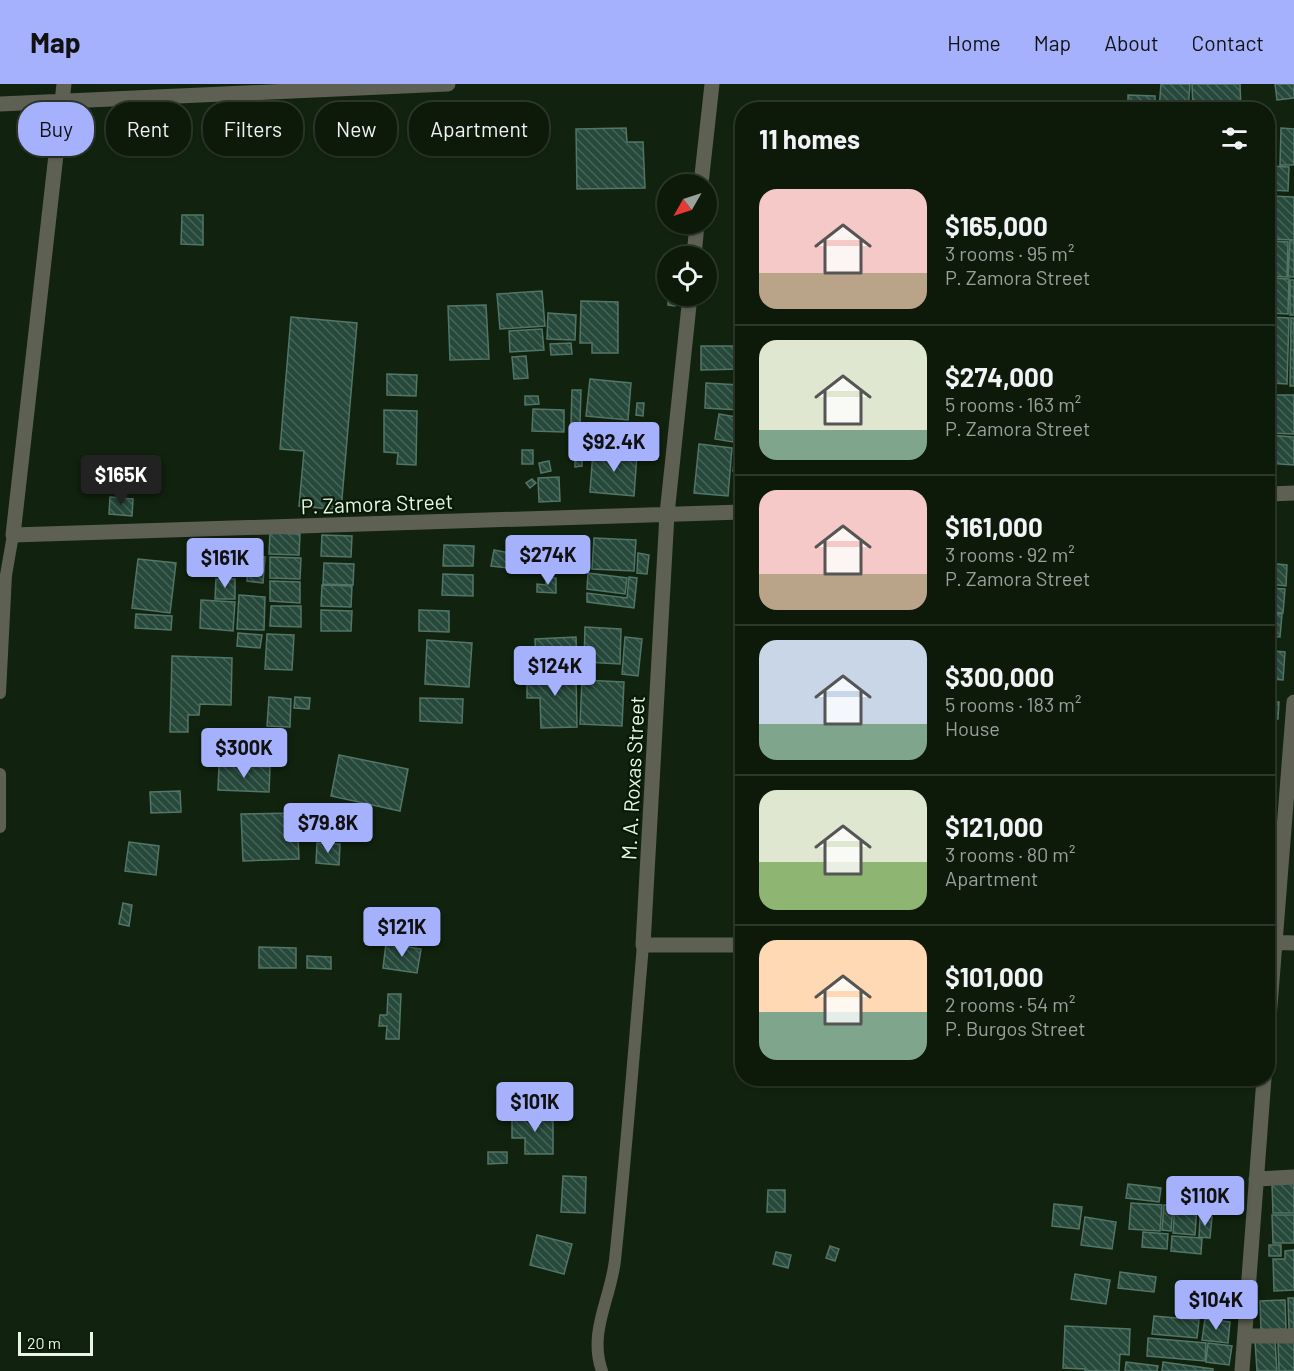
<!DOCTYPE html>
<html lang="en">
<head>
<meta charset="utf-8">
<style>
	body { margin:0; font-family:Barlow,sans-serif; background:#162313; color:#f1f3f6; height:100vh; display:flex; flex-direction:column; font-size:22px; white-space:nowrap }
	* { box-sizing:border-box; margin:0 }
	p { font-size:20px; color:#9aa19c }
	.icon { flex:none; width:33px; height:33px; fill:none; stroke:currentColor; stroke-width:2; stroke-linecap:round; stroke-linejoin:round }
	.map { position:relative; flex:1; overflow:hidden }
	.details { position:absolute; left:735px; top:18px; width:540px; height:984px; display:flex; flex-direction:column; background:#0d1a0a; border-radius:24px; box-shadow:0 2px 4px #0004,0 0 0 2px #2d382b }
	.details>* { flex:none }
	.top-card { position:absolute; left:18px; top:18px; width:570px; height:54px; display:flex; gap:12px }
	.needle { width:39px; rotate:231deg }
	.fabs { position:absolute; left:657px; top:90px; display:grid; gap:12px }
	.fabs a { display:grid; place-items:center; width:60px; height:60px; border-radius:50%; background:#0d1a0a; box-shadow:0 2px 4px #0004,0 0 0 2px #2d382b; font-size:30px }
	.scale { position:absolute; left:18px; bottom:15px; width:75px; box-sizing:border-box; padding-left:6px; border:3px solid #e9f5e7; border-top:0; font-size:16px; line-height:21px; white-space:nowrap; color:#e9f5e7; -webkit-text-stroke:4px #081a06; paint-order:stroke }
	.price { position:absolute; translate:-50% -51px; padding:0 14px; border-radius:6px; background:#a5b1fc; color:#111; font-size:20px; line-height:39px; filter:drop-shadow(0 2px 3px #0008) }
	.price::after { content:''; position:absolute; left:50%; top:36px; width:18px; height:14px; margin-left:-9px; background:inherit; clip-path:polygon(0 0,100% 0,50% 100%) }
	.price.current { background:#222; color:#fff }
	ul { padding:0; list-style:none }
	li { display:flex; align-items:center; gap:18px; height:150px; padding:0 24px }
	li+li { border-top:2px solid #2d382b }
	li span { display:grid; place-items:center; flex:none; width:168px; height:120px; border-radius:18px; color:#555 }
	li>.icon { margin-inline-start:auto }
	span .icon { width:72px; height:72px; fill:#fffc; stroke-width:1 }
	li b { font-size:26px }
	h2 { display:flex; justify-content:space-between; align-items:center; height:72px; padding:0 24px; font-size:26px }
	.tag { padding:0 21px; border-radius:24px; background:#0d1a0a; box-shadow:0 2px 4px #0004,0 0 0 2px #2d382b; font-size:21px; line-height:54px }
	.tag.current { background:#a5b1fc; color:#111 }
	header { display:flex; align-items:center; gap:36px; box-sizing:border-box; height:84px; padding:0 30px; background:#a5b1fc; color:#111 }
	header strong { font-size:28px }
	nav { display:flex; gap:33px; margin-inline-start:auto; font-size:21px }
	.map>svg:first-child { display:block }
</style>
</head>
<body>
<header>
<strong>Map</strong>
<nav><a>Home</a><a>Map</a><a>About</a><a>Contact</a></nav>
</header>
<div class="map">
<svg width="1294" height="1287" viewBox="0 0 1294 1287">
	<defs>
		<pattern id="building-back-hatch" width="6" height="6" patternUnits="userSpaceOnUse" patternTransform="scale(1.5)"><rect width="6" height="6" fill="#27493c"/><path d="M-1 5l2 2M0 0l6 6M5-1l2 2" fill="none" stroke="#466458"/></pattern>
	</defs>
	<rect width="100%" height="100%" fill="#11230e"/>
	<path fill="url(#building-back-hatch)" stroke="#527567" stroke-width="1.5" d="M1161 0H1190L1188 26H1159Z
		M1192 0H1240L1241 26H1193Z
		M1275 0H1294V14L1277 16Z
		M1128 11 1155 12V26H1128Z
		M268 21 278 22 277 34 267 33Z
		M626 44 627 58H643L645 104 577 105 576 45Z
		M1281 44 1294 45V81H1280Z
		M1268 82 1289 83 1288 107 1268 106Z
		M1268 112 1294 113V156L1268 155Z
		M182 131H203V161L181 160Z
		M1290 156H1294V193H1288Z
		M1268 157 1288 158 1287 193 1268 192Z
		M1268 194 1289 195 1288 230 1268 229Z
		M1290 196H1294V231H1290Z
		M542 207 545 242 500 245 497 210Z
		M668 212H676L675 222 668 221Z
		M581 217 618 218V269H592V259H580Z
		M486 221 489 275 450 276 448 222Z
		M548 229 576 231 575 256 547 255Z
		M291 233 357 239 341 426 299 422 304 367 280 365Z
		M1268 233 1289 234 1287 300 1268 299Z
		M1291 234H1294V302H1290Z
		M542 245 544 266 510 268 509 247Z
		M571 259 572 270 551 271 550 260Z
		M701 262H742V285L701 286Z
		M526 272 528 294 514 295 512 273Z
		M387 290 417 291 416 312 387 311Z
		M590 295 631 299 628 336 586 332Z
		M706 299 740 301 739 326 705 324Z
		M572 306H581L580 339H571Z
		M1268 311H1294V350L1268 349Z
		M525 312H538L539 320 525 321Z
		M637 319H644L643 332 636 331Z
		M533 325 564 326V348L532 347Z
		M384 326 417 327 416 381 397 380 398 369 384 368Z
		M719 330 737 333 733 358 715 355Z
		M742 335V367H739Z
		M1268 351 1294 353V381L1268 379Z
		M699 360 732 364 728 412 694 409Z
		M522 366H533V380H522Z
		M593 367 637 370 634 412 590 408Z
		M735 371 742 372V388L733 387Z
		M575 376H582V382L575 383Z
		M549 377 551 387 541 389 539 379Z
		M736 392H742V401H735Z
		M559 393 560 417 539 418 538 394Z
		M532 395 536 399 530 404 526 399Z
		M110 413 133 415 132 432 109 430Z
		M270 449 300 450 299 471 269 470Z
		M322 451 352 452 351 473 321 472Z
		M594 454 636 456 634 487 592 485Z
		M203 461 237 462 236 492 202 491Z
		M444 461 474 462 473 482H443Z
		M494 466 510 469 508 484 491 482Z
		M638 469 649 471 647 490 637 489Z
		M249 471 265 473 263 499 247 497Z
		M270 473 301 474 300 495 270 494Z
		M138 475 176 479 170 529 132 524Z
		M324 479 354 480 353 501 323 500Z
		M1268 479 1287 481 1286 502 1268 500Z
		M588 489 627 494 625 510 587 505Z
		M443 490 473 491V512L442 511Z
		M629 493 637 494 634 524 587 518V509L627 514Z
		M546 494H556V509L537 508V500L546 501Z
		M216 495H235V515H215Z
		M270 497 300 498V519L270 517Z
		M322 501 352 502 351 523 321 522Z
		M1268 504 1285 505 1283 529 1268 528Z
		M239 511 265 513 264 546 237 545Z
		M201 516 235 518 233 547 200 544Z
		M271 522H301V543L270 542Z
		M321 526 352 527 351 547H321Z
		M419 526 449 527V548L419 547Z
		M1268 529 1282 530 1280 553 1268 552Z
		M136 530 172 532 171 546 135 544Z
		M585 543 621 545 620 580 584 578Z
		M238 549 262 551 260 564 237 562Z
		M267 550 294 551 292 586 265 585Z
		M576 553 577 583 536 584 535 555Z
		M625 553 642 555 638 592 622 590Z
		M427 556 472 559 469 603 425 600Z
		M1268 561H1272L1270 589 1268 588Z
		M1274 567 1285 568 1283 596 1272 595Z
		M172 572 232 574 231 621 200 620 199 631H188V648H170Z
		M527 587H576L577 643 541 644 540 614H527Z
		M582 596 624 598 622 642 580 640Z
		M269 613 291 615 290 643 267 642Z
		M295 613 310 614 309 625 294 624Z
		M420 614 463 615 462 639 420 637Z
		M1268 618H1279L1278 635H1268Z
		M1268 636 1274 637 1272 662H1268Z
		M339 671 408 685 400 727 331 712Z
		M219 681 270 683 269 708 218 706Z
		M180 707 181 728 151 729 150 708Z
		M297 729 299 775 243 777 241 730Z
		M1268 732H1269L1268 751H1271L1269 776 1268 775Z
		M129 758 159 762 156 791 125 787Z
		M317 759 340 760 339 781 316 779Z
		M123 819 132 821 129 842 119 840Z
		M386 859 421 865 417 889 383 884Z
		M259 863 296 864V884H259Z
		M307 872 331 873V885L307 884Z
		M388 910H401L399 955H386L387 942H379L380 931H387Z
		M512 1031H553V1070H525V1054H512Z
		M488 1068H507V1079L488 1080Z
		M563 1092 586 1093 585 1129 561 1128Z
		M1294 1099V1129H1273L1272 1100Z
		M1128 1100 1161 1104 1159 1118 1126 1114Z
		M768 1106H785V1128H767Z
		M1131 1119 1162 1121 1160 1147 1129 1145Z
		M1054 1120 1082 1123 1079 1145 1052 1142Z
		M1175 1120 1197 1122 1195 1151 1173 1149Z
		M1164 1121 1173 1122 1171 1147 1162 1146Z
		M1272 1131H1294V1159H1273Z
		M1085 1133 1116 1138 1112 1165 1081 1161Z
		M1200 1133H1212L1210 1154 1199 1153Z
		M1143 1148 1168 1150 1167 1165 1142 1163Z
		M537 1151 572 1160 564 1190 530 1181Z
		M1172 1152 1202 1154 1201 1170 1171 1167Z
		M1269 1161H1281V1172H1269Z
		M830 1162 839 1165 835 1177 826 1174Z
		M1294 1166V1206L1274 1207 1273 1175H1285V1167Z
		M776 1168 791 1171 788 1184 773 1180Z
		M1120 1188 1156 1193 1154 1208 1118 1204Z
		M1075 1190 1110 1196 1106 1220 1071 1215Z
		M1183 1205 1216 1207 1215 1227 1182 1225Z
		M1288 1214H1294V1245H1289Z
		M1285 1216 1286 1245 1261 1246 1260 1217Z
		M1154 1232 1199 1236 1197 1254 1152 1250Z
		M1205 1235 1230 1238 1228 1259 1202 1256Z
		M1065 1242 1130 1245 1129 1271 1120 1270 1119 1287H1085V1285L1063 1284Z
		M1148 1254 1206 1259 1205 1277 1147 1272Z
		M1255 1257H1275L1277 1287H1257Z
		M1278 1257H1294V1287H1279Z
		M1208 1259 1232 1262 1229 1281 1206 1278Z
		M1126 1278 1158 1282 1157 1287H1125Z
		M1163 1278 1213 1285V1287H1162Z"/>
	<g fill="none" stroke-linecap="round" stroke-linejoin="round">
		<path stroke="#5e6053" stroke-width="12" d="M0 609 6 491 13 451
			M0 690V743
			M602 1287C588 1248 611 1214 615 1176 626 1071 634 966 643 861"/>
		<path stroke="#5e6053" stroke-width="15" d="M64 0 13 451 742 428
			M0 20 448 0
			M701 100 712 0
			M694 172 697 140
			M690 212 667 430 643 861H742
			M1268 410 1294 409
			M1268 858 1294 859
			M1268 947 1294 618
			M1256 1095 1294 1093
			M1246 1252H1294
			M1242 1287 1264 994"/>
	</g>
	<g text-anchor="middle" dominant-baseline="central" stroke-width="4.5" stroke-linejoin="round" paint-order="stroke">
		<g font-size="21" fill="#e9f5e7" stroke="#081a06">
			<text transform="translate(377 419) rotate(-2)">P. Zamora Street</text>
			<text transform="translate(632 694) rotate(-87)">M. A. Roxas Street</text>
		</g>
	</g>
</svg>
<div class="fabs">
<a><svg class="needle" viewBox="-14 -14 28 28"><path d="M0-13l5 13h-10z" fill="#e53935"/><path d="M0 13l5-13h-10z" fill="#9aa19c"/></svg></a>
<a><svg class="icon" aria-label="locate" viewBox="0 0 24 24"><circle cx="12" cy="12" r="6"/><path d="M12 2v4M12 18v4M2 12h4M18 12h4"/></svg></a>
</div>
<div class="scale">20 m</div>
<b class="price" style="left:614px;top:389px">$92.4K</b>
<b class="price current" style="left:121px;top:422px">$165K</b>
<b class="price" style="left:548px;top:502px">$274K</b>
<b class="price" style="left:225px;top:505px">$161K</b>
<b class="price" style="left:555px;top:613px">$124K</b>
<b class="price" style="left:244px;top:695px">$300K</b>
<b class="price" style="left:328px;top:770px">$79.8K</b>
<b class="price" style="left:402px;top:874px">$121K</b>
<b class="price" style="left:535px;top:1049px">$101K</b>
<b class="price" style="left:1205px;top:1143px">$110K</b>
<b class="price" style="left:1216px;top:1247px">$104K</b>
<div class="top-card">
<a class="tag current">Buy</a>
<a class="tag">Rent</a>
<a class="tag">Filters</a>
<a class="tag">New</a>
<a class="tag">Apartment</a>
</div>
<section class="details">
<h2>11 homes<svg class="icon" aria-label="filters" viewBox="0 0 24 24"><path d="M4 7h16M4 17h16"/><circle cx="9" cy="7" r="2"/><circle cx="15" cy="17" r="2"/></svg></h2>
<ul>
<li><span style="background:linear-gradient(#f6c9c9 70%,#b9a48a 0)"><svg class="icon" aria-label="home" viewBox="0 0 24 24"><path d="M3 11l9-7 9 7M6 9v11h12V9"/></svg></span><div><b>$165,000</b><p>3 rooms · 95 m²</p><p>P. Zamora Street</p></div></li>
<li><span style="background:linear-gradient(#dfe7d0 75%,#7fa58c 0)"><svg class="icon" aria-label="home" viewBox="0 0 24 24"><path d="M3 11l9-7 9 7M6 9v11h12V9"/></svg></span><div><b>$274,000</b><p>5 rooms · 163 m²</p><p>P. Zamora Street</p></div></li>
<li><span style="background:linear-gradient(#f6c9c9 70%,#b9a48a 0)"><svg class="icon" aria-label="home" viewBox="0 0 24 24"><path d="M3 11l9-7 9 7M6 9v11h12V9"/></svg></span><div><b>$161,000</b><p>3 rooms · 92 m²</p><p>P. Zamora Street</p></div></li>
<li><span style="background:linear-gradient(#c9d6e8 70%,#7fa58c 0)"><svg class="icon" aria-label="home" viewBox="0 0 24 24"><path d="M3 11l9-7 9 7M6 9v11h12V9"/></svg></span><div><b>$300,000</b><p>5 rooms · 183 m²</p><p>House</p></div></li>
<li><span style="background:linear-gradient(#dfe7d0 60%,#8fb573 0)"><svg class="icon" aria-label="home" viewBox="0 0 24 24"><path d="M3 11l9-7 9 7M6 9v11h12V9"/></svg></span><div><b>$121,000</b><p>3 rooms · 80 m²</p><p>Apartment</p></div></li>
<li><span style="background:linear-gradient(#ffd9b3 60%,#7fa58c 0)"><svg class="icon" aria-label="home" viewBox="0 0 24 24"><path d="M3 11l9-7 9 7M6 9v11h12V9"/></svg></span><div><b>$101,000</b><p>2 rooms · 54 m²</p><p>P. Burgos Street</p></div></li>
</ul>
</section>
</div>
</body>
</html>
